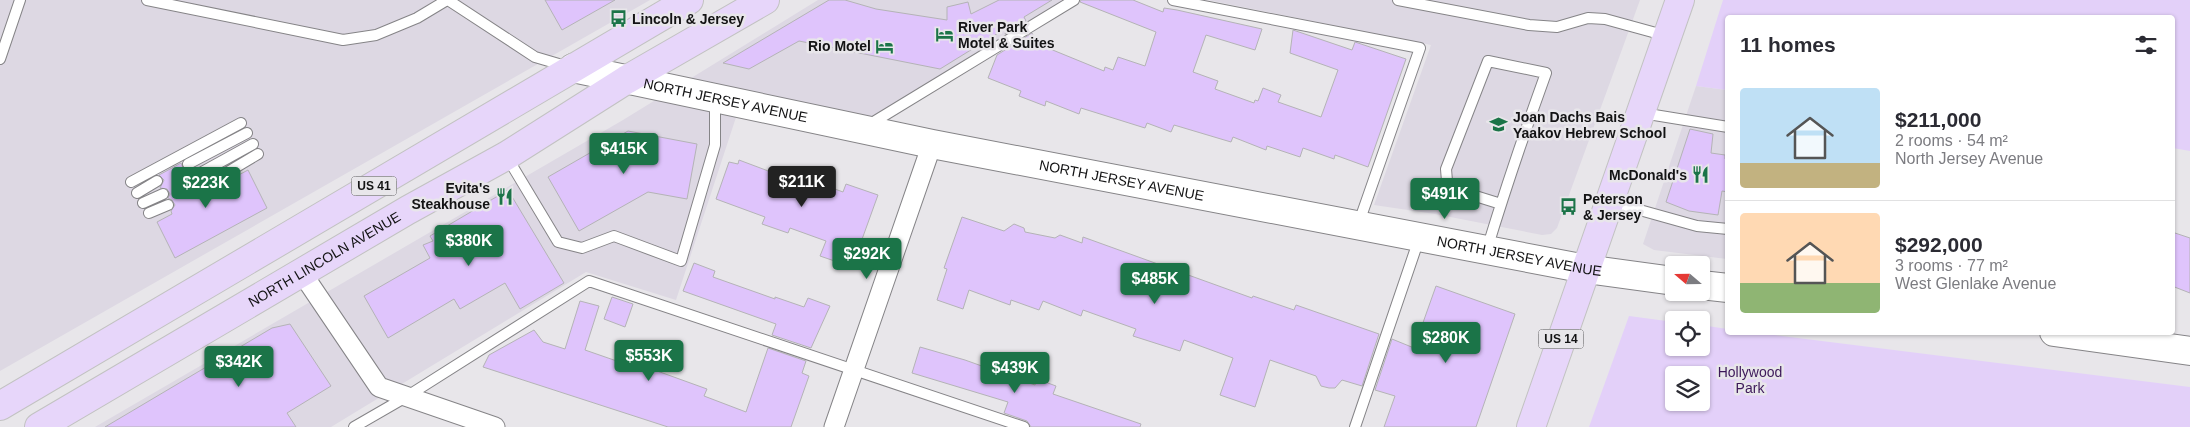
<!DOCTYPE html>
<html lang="en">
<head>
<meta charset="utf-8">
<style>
	body { margin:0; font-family:Arial,sans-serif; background:#f7f7f7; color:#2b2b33; height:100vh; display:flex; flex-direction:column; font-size:19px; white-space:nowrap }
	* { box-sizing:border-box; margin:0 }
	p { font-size:16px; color:#7c7c81 }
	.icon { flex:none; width:28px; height:28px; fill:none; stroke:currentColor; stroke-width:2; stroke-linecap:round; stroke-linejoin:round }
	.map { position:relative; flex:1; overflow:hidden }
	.sheet { position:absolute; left:1725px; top:15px; width:450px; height:320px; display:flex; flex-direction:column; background:#fff; border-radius:5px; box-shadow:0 1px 4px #0004 }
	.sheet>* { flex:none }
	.needle { width:32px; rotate:290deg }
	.tools { position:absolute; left:1665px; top:256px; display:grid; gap:10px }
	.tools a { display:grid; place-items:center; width:45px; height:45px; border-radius:5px; background:#fff; box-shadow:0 1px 4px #0004; font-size:25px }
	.price { position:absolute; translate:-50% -42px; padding:0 11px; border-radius:5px; background:#1b7448; color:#fff; font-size:16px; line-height:32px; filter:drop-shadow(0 1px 2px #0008) }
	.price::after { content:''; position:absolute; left:50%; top:30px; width:15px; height:11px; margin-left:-8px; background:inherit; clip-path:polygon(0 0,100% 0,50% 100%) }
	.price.selected { background:#222; color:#fff }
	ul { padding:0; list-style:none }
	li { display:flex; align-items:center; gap:15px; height:125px; padding:0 15px }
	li+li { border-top:1px solid #e1e1e2 }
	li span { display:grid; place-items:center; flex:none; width:140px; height:100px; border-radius:5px; color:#555 }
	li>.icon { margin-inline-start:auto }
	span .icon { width:60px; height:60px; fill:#fffc; stroke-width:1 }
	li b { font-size:21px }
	h2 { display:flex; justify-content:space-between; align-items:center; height:60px; padding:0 15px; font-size:21px }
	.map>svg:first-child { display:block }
</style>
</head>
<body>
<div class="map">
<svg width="2190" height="427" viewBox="0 0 2190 427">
	<rect width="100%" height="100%" fill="#e8e6ea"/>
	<path fill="#ddd8e3" d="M0 0H650L0 371Z
		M818 0H1068L866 123 743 96 676 300 586 272 331 427H95L623 120Z
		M1208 0H1640L1557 228 1551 234 1542 235 1435 214 1374 205 1431 45Z
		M1696 86 1727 90V259L1654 250 1643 244Z"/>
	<path fill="#e3d0f9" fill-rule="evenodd" d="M1723 0H2190V151L2173 148 2172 18H1728L1727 90 1696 86Z
		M1629 316 1674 322V348H1701V325L1727 329 1728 332 1759 333 2190 387V427H1589ZM1674 375H1701V402H1674Z"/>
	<path fill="#dfc4fc" stroke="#b4b3b6" d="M545 0H615L562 30Z
		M829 0H845L876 9 947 20V7L968 2 971 14 999 0H1052L1024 17 1026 21 1005 34 1008 27 940 69 799 41 749 69 723 63Z
		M1081 0H1133L1163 12 1164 8 1177 10 1262 29 1255 50 1206 35 1193 72 1218 81 1215 89 1254 103 1255 100 1258 101 1263 88 1281 95 1278 102 1321 117 1338 70 1290 53 1293 30 1352 50 1355 42 1406 59 1368 167 1335 155 1334 159 1303 148 1300 157 1267 146 1266 150 1233 137 1231 142 1174 125 1171 132 1147 123 1145 128 1081 108 1079 114 1046 101 1045 106 1019 96 1021 91 988 78 997 55 1032 33 1038 44 1104 71 1105 67 1113 70 1118 57 1145 66 1156 32 1080 2Z
		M1690 129 1713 134 1711 153 1725 155V159H1728V192L1722 191 1718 215 1689 211 1666 202Z
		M628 131 697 144 687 199 648 192 579 231 548 177Z
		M739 160 811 187 813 181 843 192 846 184 878 195 852 267 820 256 826 241 790 228 788 233 762 224 765 217 716 199 729 162 738 164Z
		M181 163 184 170H191L189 179 192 182H197L195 191 201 195 248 170 267 208 175 258 157 222 172 214 171 211 175 205 172 200 168 198 170 194 167 189 160 188 164 180 159 175Z
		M508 190 564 283 520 309 505 283 460 309 454 299 388 338 364 296 430 258 423 245 433 241 430 236Z
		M962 217 1004 231 1014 224 1024 228 1025 232 1055 238 1060 235 1082 243 1083 237 1252 298 1253 296 1294 310 1296 305 1379 334 1362 386 1342 380 1335 388H1329L1321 386 1316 376 1270 360 1255 407 1220 395 1233 358 1184 340 1180 351 1133 336 1136 329 1083 310 1081 316 1043 301 1039 310 1011 300 1010 305 969 290 963 309 937 300 947 269 944 268Z
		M2172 232 2190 238V293L2172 286Z
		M694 263 715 271 713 277 775 299V297L804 307 808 298 830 306 811 348 772 335 776 324 683 291Z
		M1436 286 1515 314 1476 427H1384L1395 396 1375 390 1392 339 1414 348Z
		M612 297 633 304 625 327 604 319Z
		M580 301 599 306 585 350 634 367 635 363 707 389 704 396 746 412 768 348 806 361 802 373 809 376 791 427H668L483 367 489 355 534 330 543 342 565 349Z
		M290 324 331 386 287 413 296 427H105L272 328Z
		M920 347 965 360 1035 385 1037 379 1056 386 1053 394 1141 424 1140 427H1031L1027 421 1004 413 1008 402 912 373Z"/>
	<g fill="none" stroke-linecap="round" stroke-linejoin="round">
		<defs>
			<path id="lane" d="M147 0 343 40 376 35 417 18 447 0
				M448 0 535 57 569 67
				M1173 0 1420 48 1358 225
				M1398 0 1529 25 1557 27 1588 18 1605 19 1667 36
				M0 59 20 0
				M1642 113 1728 127
				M867 126 1074 0
				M507 157 558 242 582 248 614 236 681 261 715 145V100
				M188 164 247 133
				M195 176 253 144
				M131 182 241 123
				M201 188 258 154
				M137 193 157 181
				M1611 202 1697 226 1728 229
				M143 203 163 194
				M149 213 168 205
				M1487 249C1505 190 1525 131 1546 73L1488 61 1446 169 1447 181 1453 189 1501 204
				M354 427 406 397 589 281 1024 427
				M1355 427 1419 239"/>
			<path id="street" d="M302 273 379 387 495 427
				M834 427 932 144"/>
			<g id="secondary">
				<path id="s1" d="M573 68 932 144 1586 269 1674 281"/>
				<path d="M1701 285 1728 288"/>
				<path d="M2054 332 2190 351"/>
			</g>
			<g id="primary">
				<path d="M0 406 689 0"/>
				<path id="s2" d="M39 427 408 210 506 156 626 80 765 0"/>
				<path d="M1531 427 1680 0"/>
			</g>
		</defs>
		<use href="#lane" stroke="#858487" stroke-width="12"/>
		<use href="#street" stroke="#858487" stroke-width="21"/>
		<use href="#secondary" stroke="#858487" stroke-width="30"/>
		<use href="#primary" stroke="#c2c2c2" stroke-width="30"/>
		<use href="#lane" stroke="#fff" stroke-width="10"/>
		<use href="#street" stroke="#fff" stroke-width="19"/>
		<use href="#secondary" stroke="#fff" stroke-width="28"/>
		<use href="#primary" stroke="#e7d6fa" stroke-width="28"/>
	</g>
	<defs>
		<symbol id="bus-bare" viewBox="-9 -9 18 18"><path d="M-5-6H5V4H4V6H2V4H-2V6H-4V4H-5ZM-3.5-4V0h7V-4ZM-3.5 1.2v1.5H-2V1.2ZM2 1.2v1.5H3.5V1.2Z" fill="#1b7448" stroke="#e8e6ea" stroke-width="2.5" paint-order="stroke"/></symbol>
		<symbol id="hotel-bare" viewBox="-9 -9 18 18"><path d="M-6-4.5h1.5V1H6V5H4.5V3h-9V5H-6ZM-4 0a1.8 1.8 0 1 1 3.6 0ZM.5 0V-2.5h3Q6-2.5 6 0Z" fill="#1b7448" stroke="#e8e6ea" stroke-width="2.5" paint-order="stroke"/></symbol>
		<symbol id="school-bare" viewBox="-9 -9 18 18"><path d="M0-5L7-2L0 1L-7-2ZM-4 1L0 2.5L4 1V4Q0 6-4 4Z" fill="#1b7448" stroke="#e8e6ea" stroke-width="2.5" paint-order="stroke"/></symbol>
		<symbol id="restaurant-bare" viewBox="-9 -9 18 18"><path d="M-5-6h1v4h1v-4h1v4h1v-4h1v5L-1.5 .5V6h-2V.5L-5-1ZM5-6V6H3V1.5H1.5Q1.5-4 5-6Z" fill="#1b7448" stroke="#e8e6ea" stroke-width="2.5" paint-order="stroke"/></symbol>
	</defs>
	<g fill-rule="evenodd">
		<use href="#bus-bare" x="606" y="6" width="25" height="25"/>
		<use href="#hotel-bare" x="932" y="22" width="25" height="25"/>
		<use href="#hotel-bare" x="872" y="34" width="25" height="25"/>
		<use href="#school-bare" x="1486" y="112" width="25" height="25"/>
		<use href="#restaurant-bare" x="1688" y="162" width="25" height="25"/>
		<use href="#restaurant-bare" x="492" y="184" width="25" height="25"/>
		<use href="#bus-bare" x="1556" y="194" width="25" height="25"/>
	</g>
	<g text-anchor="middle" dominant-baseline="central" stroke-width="5" stroke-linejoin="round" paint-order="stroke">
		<g fill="#e8e6ea" stroke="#535254" stroke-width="1">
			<rect x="351.5" y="176.5" width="45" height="19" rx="4"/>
			<rect x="1538.5" y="329.5" width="45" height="19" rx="4"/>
		</g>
		<g font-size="12" font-weight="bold" fill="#131314">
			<text x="374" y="186">US 41</text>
			<text x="1561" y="339">US 14</text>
		</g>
		<g font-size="14" font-weight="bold" fill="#131314" stroke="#e8e6ea" text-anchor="start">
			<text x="632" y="19">Lincoln &amp; Jersey</text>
			<text x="958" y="27">River Park<tspan x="958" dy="16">Motel &amp; Suites</tspan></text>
			<text x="871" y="46" text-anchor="end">Rio Motel</text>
			<text x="1513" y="117">Joan Dachs Bais<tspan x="1513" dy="16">Yaakov Hebrew School</tspan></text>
			<text x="1687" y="175" text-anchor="end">McDonald's</text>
			<text x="490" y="188" text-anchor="end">Evita's<tspan x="490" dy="16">Steakhouse</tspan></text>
			<text x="1583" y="199">Peterson<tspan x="1583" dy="16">&amp; Jersey</tspan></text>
		</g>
		<g font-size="14" fill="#131314" stroke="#e8e6ea">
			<text stroke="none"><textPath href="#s1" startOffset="156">NORTH JERSEY AVENUE</textPath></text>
			<text stroke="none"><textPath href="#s1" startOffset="560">NORTH JERSEY AVENUE</textPath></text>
			<text stroke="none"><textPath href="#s1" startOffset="965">NORTH JERSEY AVENUE</textPath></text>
			<text stroke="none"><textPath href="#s2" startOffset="331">NORTH LINCOLN AVENUE</textPath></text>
		</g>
		<g font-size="14" fill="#3c1859" stroke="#e8e6ea">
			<text x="1750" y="372">Hollywood<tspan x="1750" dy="16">Park</tspan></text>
		</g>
	</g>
</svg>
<div class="tools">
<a><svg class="needle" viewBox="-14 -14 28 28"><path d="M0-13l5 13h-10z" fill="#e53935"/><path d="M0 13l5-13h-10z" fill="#7c7c81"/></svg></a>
<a><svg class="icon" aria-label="locate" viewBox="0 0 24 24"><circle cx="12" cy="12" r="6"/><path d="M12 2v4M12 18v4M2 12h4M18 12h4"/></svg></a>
<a><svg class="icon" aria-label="layers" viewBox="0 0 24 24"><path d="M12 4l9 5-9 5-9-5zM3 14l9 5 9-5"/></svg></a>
</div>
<b class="price" style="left:624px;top:175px">$415K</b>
<b class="price selected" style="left:802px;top:208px">$211K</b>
<b class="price" style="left:206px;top:209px">$223K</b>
<b class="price" style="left:1445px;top:220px">$491K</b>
<b class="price" style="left:469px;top:267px">$380K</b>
<b class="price" style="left:867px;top:280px">$292K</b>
<b class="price" style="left:1155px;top:305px">$485K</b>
<b class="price" style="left:1446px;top:364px">$280K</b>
<b class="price" style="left:649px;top:382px">$553K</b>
<b class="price" style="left:239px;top:388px">$342K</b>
<b class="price" style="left:1015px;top:394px">$439K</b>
<section class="sheet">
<h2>11 homes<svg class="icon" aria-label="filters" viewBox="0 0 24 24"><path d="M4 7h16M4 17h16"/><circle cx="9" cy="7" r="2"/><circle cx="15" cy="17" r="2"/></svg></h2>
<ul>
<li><span style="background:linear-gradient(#bfe0f5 75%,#c2b280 0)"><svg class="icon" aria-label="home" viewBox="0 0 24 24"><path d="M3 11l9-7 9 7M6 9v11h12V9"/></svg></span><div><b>$211,000</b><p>2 rooms · 54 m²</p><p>North Jersey Avenue</p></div></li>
<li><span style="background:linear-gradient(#ffd9b3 70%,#8fb573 0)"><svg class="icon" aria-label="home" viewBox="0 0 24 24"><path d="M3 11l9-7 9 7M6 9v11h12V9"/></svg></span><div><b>$292,000</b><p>3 rooms · 77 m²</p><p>West Glenlake Avenue</p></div></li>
</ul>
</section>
</div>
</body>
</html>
